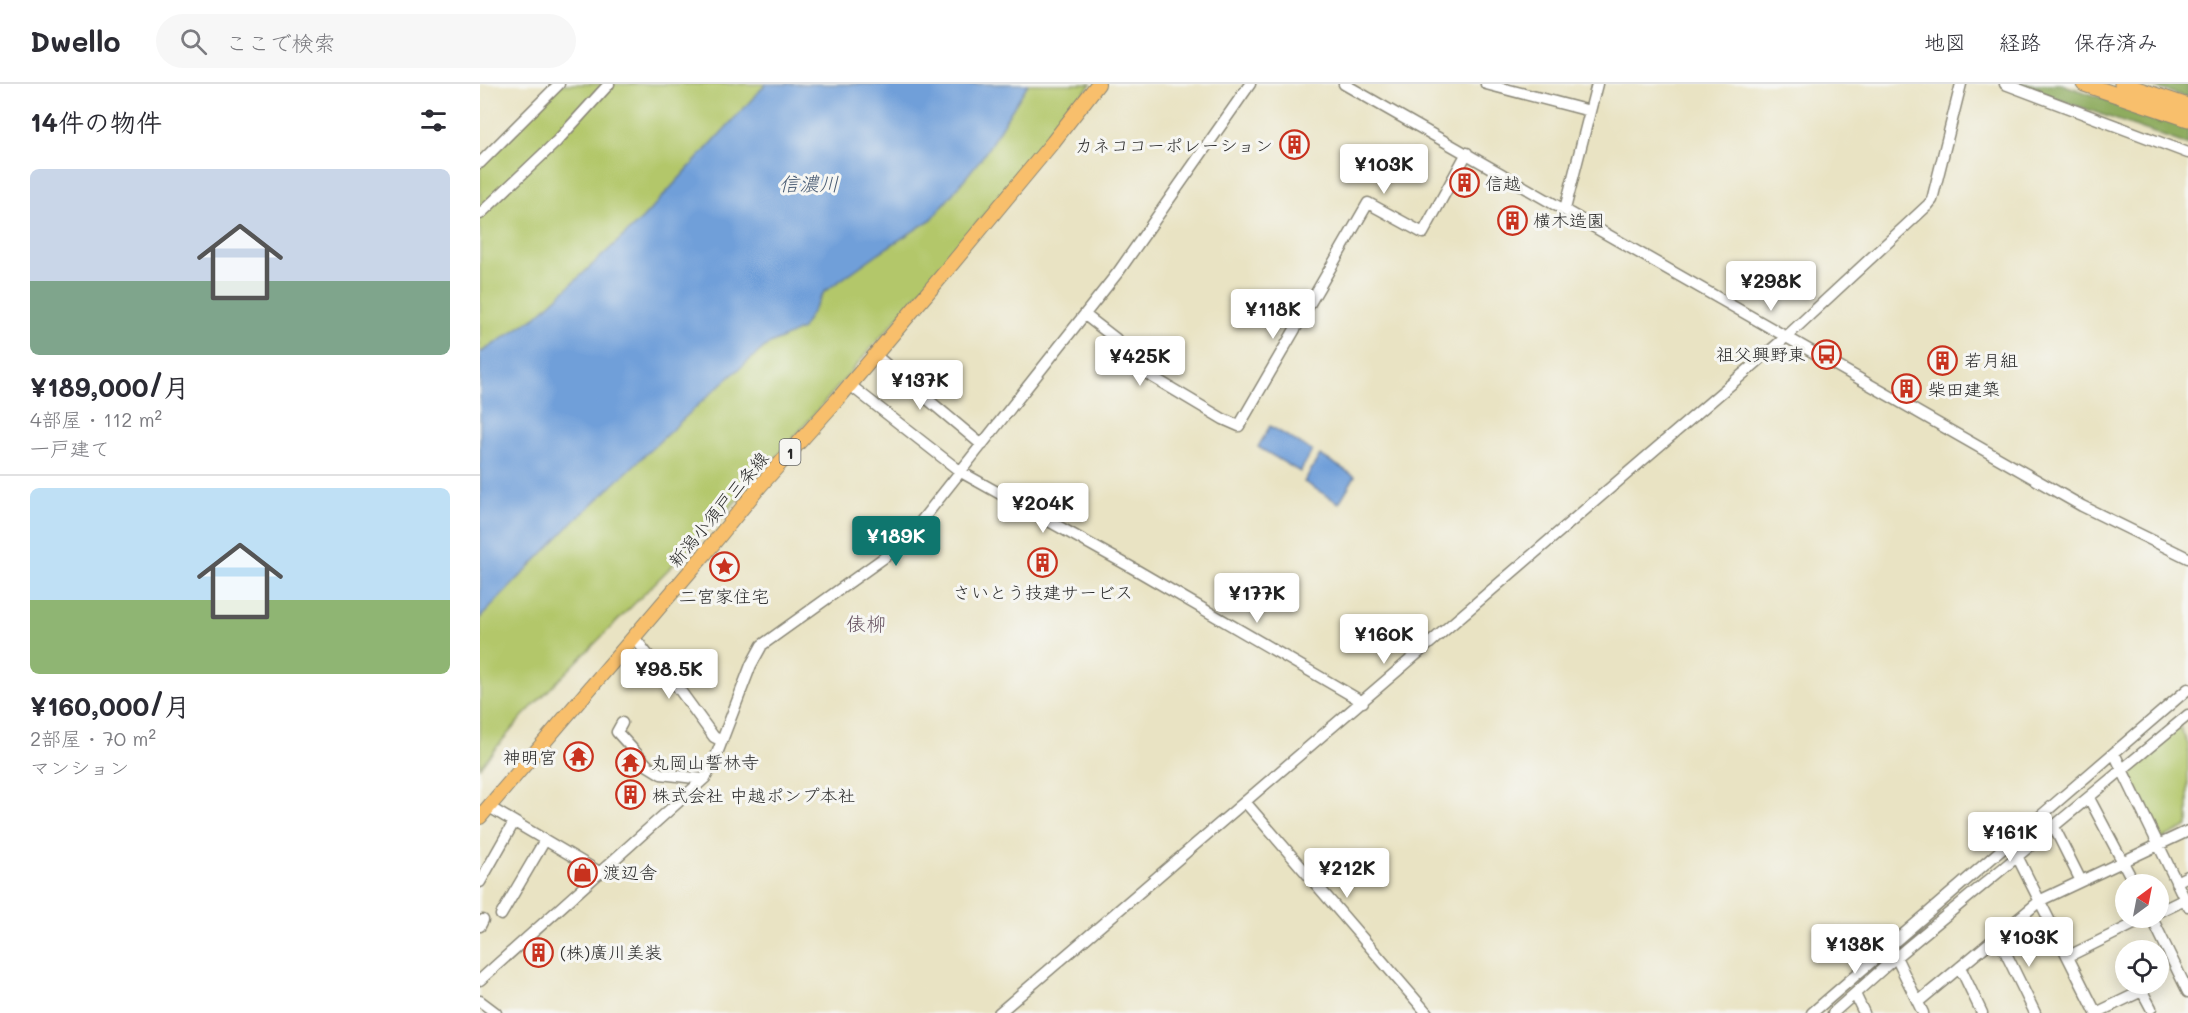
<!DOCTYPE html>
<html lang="ja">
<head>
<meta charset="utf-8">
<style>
	body { margin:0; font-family:Mali,"Klee One",sans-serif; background:#f7f7f7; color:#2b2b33; height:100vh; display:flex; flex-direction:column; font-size:22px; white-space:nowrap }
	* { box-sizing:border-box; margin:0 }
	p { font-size:20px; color:#7c7c81 }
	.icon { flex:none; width:33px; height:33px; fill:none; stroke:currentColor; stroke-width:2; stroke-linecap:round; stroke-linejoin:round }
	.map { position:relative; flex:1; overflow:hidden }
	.panel { display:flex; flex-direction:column; background:#fff; width:480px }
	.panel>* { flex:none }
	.needle { width:39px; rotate:32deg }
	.buttons { position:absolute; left:1635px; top:790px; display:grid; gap:12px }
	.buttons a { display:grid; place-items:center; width:54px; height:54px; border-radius:50%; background:#fff; box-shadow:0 3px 15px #0003; font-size:30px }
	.price { position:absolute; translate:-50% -51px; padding:0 14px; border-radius:6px; background:#fff; color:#222; font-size:20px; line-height:39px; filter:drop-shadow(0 2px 3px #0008) }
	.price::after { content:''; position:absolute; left:50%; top:36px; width:18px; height:14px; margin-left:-9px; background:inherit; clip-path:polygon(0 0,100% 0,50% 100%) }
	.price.selected { background:#0f766e; color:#fff }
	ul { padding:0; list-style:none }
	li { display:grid; align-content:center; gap:12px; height:318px; padding:0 30px }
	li+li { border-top:2px solid #e1e1e2 }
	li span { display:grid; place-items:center; height:186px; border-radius:9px; color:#555 }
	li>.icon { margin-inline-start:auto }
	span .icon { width:108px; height:108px; fill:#fffc; stroke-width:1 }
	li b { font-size:26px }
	h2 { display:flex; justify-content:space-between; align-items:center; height:72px; padding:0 30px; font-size:26px }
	header { display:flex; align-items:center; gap:36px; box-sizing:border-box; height:84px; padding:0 30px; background:#fff; border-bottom:2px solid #e1e1e2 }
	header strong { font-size:28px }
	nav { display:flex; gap:33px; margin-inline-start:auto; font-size:21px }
	.search { width:420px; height:54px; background:#f7f7f7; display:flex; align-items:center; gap:15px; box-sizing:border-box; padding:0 21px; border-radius:33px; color:#7c7c81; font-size:22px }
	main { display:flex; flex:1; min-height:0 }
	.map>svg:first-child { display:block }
</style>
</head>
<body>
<header>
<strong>Dwello</strong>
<div class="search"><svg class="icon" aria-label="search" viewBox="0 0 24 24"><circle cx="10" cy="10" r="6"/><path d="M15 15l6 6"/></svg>ここで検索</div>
<nav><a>地図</a><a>経路</a><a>保存済み</a></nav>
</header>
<main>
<section class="panel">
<h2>14件の物件<svg class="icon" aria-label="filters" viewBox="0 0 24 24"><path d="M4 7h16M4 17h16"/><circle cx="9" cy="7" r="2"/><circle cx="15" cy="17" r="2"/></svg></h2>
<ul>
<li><span style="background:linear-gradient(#c9d6e8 60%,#7fa58c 0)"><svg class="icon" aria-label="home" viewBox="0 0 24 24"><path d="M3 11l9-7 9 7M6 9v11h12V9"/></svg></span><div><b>¥189,000/月</b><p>4部屋 · 112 m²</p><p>一戸建て</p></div></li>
<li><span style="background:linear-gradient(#bfe0f5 60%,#8fb573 0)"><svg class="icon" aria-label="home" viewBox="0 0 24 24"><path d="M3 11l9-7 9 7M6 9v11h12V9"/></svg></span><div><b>¥160,000/月</b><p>2部屋 · 70 m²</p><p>マンション</p></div></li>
</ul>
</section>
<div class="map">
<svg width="1708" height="929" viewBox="0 0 1708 929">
	<rect width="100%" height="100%" fill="#f6f6f2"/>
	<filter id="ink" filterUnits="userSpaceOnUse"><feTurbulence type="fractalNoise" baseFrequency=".0167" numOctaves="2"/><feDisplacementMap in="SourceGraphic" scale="12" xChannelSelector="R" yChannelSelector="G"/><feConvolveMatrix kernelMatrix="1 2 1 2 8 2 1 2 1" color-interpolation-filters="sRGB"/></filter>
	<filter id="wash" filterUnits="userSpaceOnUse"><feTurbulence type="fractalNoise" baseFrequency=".008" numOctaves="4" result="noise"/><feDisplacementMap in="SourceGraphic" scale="24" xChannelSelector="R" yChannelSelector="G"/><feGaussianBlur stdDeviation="1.35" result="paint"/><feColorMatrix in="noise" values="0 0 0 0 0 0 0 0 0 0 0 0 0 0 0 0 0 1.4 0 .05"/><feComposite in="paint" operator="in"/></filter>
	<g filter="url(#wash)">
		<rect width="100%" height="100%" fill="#e9e3c3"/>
		<path fill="#b3c76b" stroke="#6f794b" stroke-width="1.5" d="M82 0H286L162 135 56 233 0 269V83Z
			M548 0H611L458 187 277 396 43 632 0 683V534L87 444 231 309 286 262 319 246 344 208 400 168 452 135 503 72Z
			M1699 641 1708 660V742L1681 755 1651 694 1653 680Z"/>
		<path fill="#8eac5f" stroke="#5c6c45" stroke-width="1.5" d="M1535 0H1581L1678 33 1677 38 1680 39 1681 34 1708 43V61Z
			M1666 0H1708V14Z"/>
		<path fill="#6f9fd9" stroke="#4d6582" stroke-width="1.5" d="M286 0H548L503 72 452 135 400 168 344 208 322 245 286 262 231 309 87 444 0 534V269L56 233 162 135Z
			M790 342 832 367 820 388 778 363Z
			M840 371 875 392 859 419 824 398Z"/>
	</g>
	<g filter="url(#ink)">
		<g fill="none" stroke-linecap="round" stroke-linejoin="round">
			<defs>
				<path id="minor" d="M864 0 1602 422 1708 474
					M1006 0 1110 27
					M1525 0 1708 69
					M0 79 79 0
					M1085 125 1117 0
					M0 130 77 57 129 0
					M605 231 636 255 649 279 743 335 759 342 888 119 943 149 987 69
					M395 271 502 361
					M370 301 481 388 658 487 883 618
					M154 553 171 575 188 590 234 653 242 657
					M142 639 137 648 168 682 181 690 223 695
					M1634 669 1708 822
					M1609 714 1655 801
					M766 719 947 929
					M9 723 121 789
					M1574 743 1601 797
					M1535 768 1616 929
					M0 798 34 738
					M1696 798 1708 792
					M1678 828 1705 815
					M21 831 65 756
					M1672 834 1708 908
					M0 842 3 836
					M1517 851 1555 929
					M1589 872 1666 834
					M1416 873 1443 929
					M1480 883 1502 929
					M0 896 225 694 233 680 271 581 282 561 419 463 427 455 639 187 770 0
					M1375 910 1384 929
					M0 917 16 929
					M1438 918 1561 816 1708 747
					M519 929 1306 253 1448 121 1452 116 1481 0
					M1332 929 1708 605
					M1353 929 1416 873 1708 631
					M1616 929 1662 907 1671 924"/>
				<path id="major" d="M0 733 224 471 280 402 357 316 466 187 573 58 618 0"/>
				<path id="highway" d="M1604 0 1708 35
					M1642 0 1708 22"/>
			</defs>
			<use href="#minor" stroke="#8a8777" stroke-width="13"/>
			<use href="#major" stroke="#8a8777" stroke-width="16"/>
			<use href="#highway" stroke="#8a8777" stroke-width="17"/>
			<use href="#minor" stroke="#fff" stroke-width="10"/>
			<use href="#major" stroke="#f8bf6c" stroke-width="14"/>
			<use href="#highway" stroke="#f8bf6c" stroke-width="15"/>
		</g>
	</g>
	<defs>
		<symbol id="building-ring" viewBox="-11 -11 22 22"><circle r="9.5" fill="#f6f6f2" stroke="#c8321e" stroke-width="1.5"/><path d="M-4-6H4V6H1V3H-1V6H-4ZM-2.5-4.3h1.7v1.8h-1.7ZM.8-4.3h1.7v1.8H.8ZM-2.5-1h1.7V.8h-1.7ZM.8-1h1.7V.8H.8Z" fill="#c8321e"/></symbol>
		<symbol id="bus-ring" viewBox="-11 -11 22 22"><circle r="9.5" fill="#f6f6f2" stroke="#c8321e" stroke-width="1.5"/><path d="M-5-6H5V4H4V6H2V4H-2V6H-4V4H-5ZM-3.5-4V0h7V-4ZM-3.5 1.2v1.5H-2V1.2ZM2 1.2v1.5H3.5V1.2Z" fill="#c8321e"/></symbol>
		<symbol id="sight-ring" viewBox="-11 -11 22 22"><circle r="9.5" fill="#f6f6f2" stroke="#c8321e" stroke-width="1.5"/><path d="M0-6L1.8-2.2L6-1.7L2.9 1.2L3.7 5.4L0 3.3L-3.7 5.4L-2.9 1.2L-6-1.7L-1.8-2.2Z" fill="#c8321e"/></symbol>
		<symbol id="temple-ring" viewBox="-11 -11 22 22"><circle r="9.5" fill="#f6f6f2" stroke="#c8321e" stroke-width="1.5"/><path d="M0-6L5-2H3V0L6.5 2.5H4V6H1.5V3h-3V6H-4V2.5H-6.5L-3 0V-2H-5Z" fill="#c8321e"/></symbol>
		<symbol id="shop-ring" viewBox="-11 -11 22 22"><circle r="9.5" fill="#f6f6f2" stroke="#c8321e" stroke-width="1.5"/><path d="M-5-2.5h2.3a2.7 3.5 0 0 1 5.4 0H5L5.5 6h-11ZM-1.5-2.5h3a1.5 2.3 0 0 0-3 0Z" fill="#c8321e"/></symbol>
	</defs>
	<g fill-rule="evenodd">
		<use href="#building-ring" x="798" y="44" width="33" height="33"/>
		<use href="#building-ring" x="968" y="82" width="33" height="33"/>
		<use href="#building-ring" x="1016" y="120" width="33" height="33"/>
		<use href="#bus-ring" x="1330" y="254" width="33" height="33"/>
		<use href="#building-ring" x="1446" y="260" width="33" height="33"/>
		<use href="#building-ring" x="1410" y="288" width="33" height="33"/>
		<use href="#building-ring" x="546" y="462" width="33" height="33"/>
		<use href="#sight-ring" x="228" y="466" width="33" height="33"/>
		<use href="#temple-ring" x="82" y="656" width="33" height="33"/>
		<use href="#temple-ring" x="134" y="662" width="33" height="33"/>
		<use href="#building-ring" x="134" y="694" width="33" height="33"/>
		<use href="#shop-ring" x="86" y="772" width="33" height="33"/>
		<use href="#building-ring" x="42" y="852" width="33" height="33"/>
	</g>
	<g text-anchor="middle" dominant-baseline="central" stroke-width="6" stroke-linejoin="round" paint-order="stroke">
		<rect fill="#f6f6f2" stroke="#686867" stroke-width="1.5" x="299.5" y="355" width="21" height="26" rx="4.5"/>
		<g font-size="16" font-weight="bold" fill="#2b2b2b">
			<text x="310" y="368">1</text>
		</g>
		<g font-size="18" fill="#2b2b2b" stroke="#f6f6f2" text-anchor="start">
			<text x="793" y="61" text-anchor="end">カネココーポレーション</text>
			<text x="1005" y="99">信越</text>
			<text x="1053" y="136">横木造園</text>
			<text x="1326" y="270" text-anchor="end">祖父興野東</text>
			<text x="1484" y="276">若月組</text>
			<text x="1448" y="305">柴田建築</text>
			<text x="563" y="508" text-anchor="middle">さいとう技建サービス</text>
			<text x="244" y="512" text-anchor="middle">二宮家住宅</text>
			<text x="77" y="673" text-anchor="end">神明宮</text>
			<text x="171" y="678">丸岡山誓林寺</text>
			<text x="172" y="711">株式会社 中越ポンプ本社</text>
			<text x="123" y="788">渡辺舎</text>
			<text x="80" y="868">(株)廣川美装</text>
		</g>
		<g font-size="18" fill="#2b2b2b" stroke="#f6f6f2">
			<text transform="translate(238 425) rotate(-50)">新潟小須戸三条線</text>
		</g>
		<g font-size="20" font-style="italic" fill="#465971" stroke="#f6f6f2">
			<text x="329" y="99">信濃川</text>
		</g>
		<g font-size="20" fill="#6c5866" stroke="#f6f6f2">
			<text x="386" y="539">俵柳</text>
		</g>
	</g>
</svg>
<div class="buttons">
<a><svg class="needle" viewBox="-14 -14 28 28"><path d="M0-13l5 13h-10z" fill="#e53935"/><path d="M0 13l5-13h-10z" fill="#7c7c81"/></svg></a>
<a><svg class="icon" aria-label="locate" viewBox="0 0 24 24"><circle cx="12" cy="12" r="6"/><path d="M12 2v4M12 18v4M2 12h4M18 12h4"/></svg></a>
</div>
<b class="price" style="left:904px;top:111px">¥103K</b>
<b class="price" style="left:1291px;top:228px">¥298K</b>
<b class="price" style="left:793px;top:256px">¥118K</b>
<b class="price" style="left:660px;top:303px">¥425K</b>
<b class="price" style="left:440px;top:327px">¥137K</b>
<b class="price" style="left:563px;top:450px">¥204K</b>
<b class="price selected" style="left:416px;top:483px">¥189K</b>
<b class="price" style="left:777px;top:540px">¥177K</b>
<b class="price" style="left:904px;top:581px">¥160K</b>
<b class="price" style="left:189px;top:616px">¥98.5K</b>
<b class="price" style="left:1530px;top:779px">¥161K</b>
<b class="price" style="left:867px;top:815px">¥212K</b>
<b class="price" style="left:1549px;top:884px">¥103K</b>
<b class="price" style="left:1375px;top:891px">¥138K</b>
</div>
</main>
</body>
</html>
